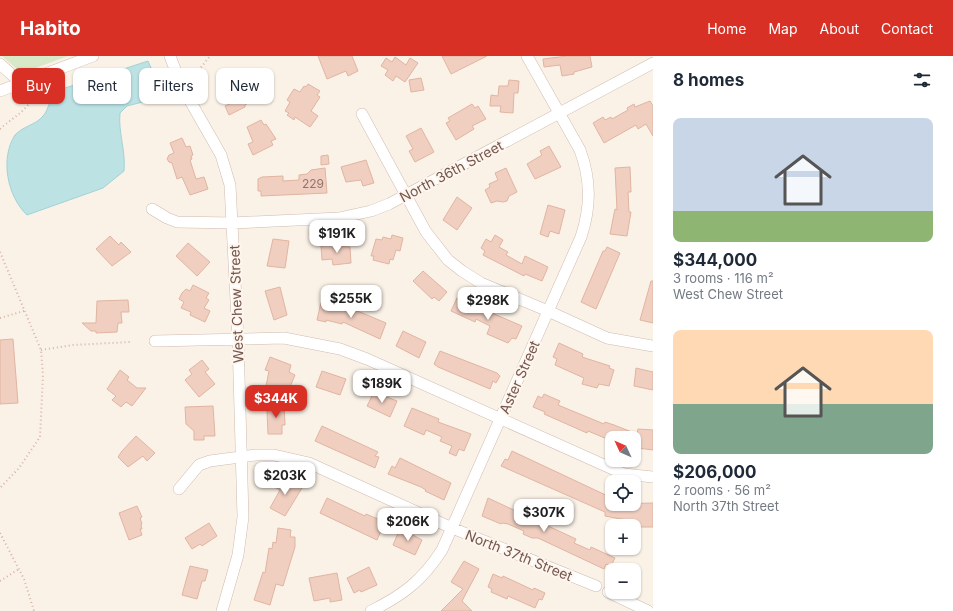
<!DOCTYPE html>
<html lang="en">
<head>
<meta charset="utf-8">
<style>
	body { margin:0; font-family:Inter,sans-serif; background:#f2f2f3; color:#1f2937; height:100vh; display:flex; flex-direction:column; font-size:15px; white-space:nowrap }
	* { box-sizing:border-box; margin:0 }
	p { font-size:13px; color:#747a83 }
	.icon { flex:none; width:22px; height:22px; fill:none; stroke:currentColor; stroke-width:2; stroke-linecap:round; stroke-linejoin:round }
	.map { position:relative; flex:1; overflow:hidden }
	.panel { display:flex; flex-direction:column; background:#fff; width:300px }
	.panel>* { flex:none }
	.banner { position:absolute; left:12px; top:12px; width:380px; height:36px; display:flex; gap:8px }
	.needle { width:26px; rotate:314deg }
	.controls { position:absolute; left:605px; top:375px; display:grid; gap:8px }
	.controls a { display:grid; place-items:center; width:36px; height:36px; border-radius:8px; background:#fff; box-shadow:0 1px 3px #0004; font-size:20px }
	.price { position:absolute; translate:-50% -34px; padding:0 9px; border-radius:8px; background:#fff; color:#222; font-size:13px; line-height:26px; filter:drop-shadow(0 1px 2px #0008) }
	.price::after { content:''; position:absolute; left:50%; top:24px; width:12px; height:9px; margin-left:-6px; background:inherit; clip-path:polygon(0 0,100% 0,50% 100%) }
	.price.selected { background:#d93025; color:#fff }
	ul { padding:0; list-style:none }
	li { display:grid; align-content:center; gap:8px; height:212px; padding:0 20px }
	li span { display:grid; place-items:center; height:124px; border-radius:8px; color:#555 }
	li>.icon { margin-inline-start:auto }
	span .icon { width:72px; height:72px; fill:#fffc; stroke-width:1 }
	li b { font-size:17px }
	h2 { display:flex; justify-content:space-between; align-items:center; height:48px; padding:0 20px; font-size:17px }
	.chip { padding:0 14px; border-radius:8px; background:#fff; box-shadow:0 1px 3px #0004; font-size:14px; line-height:36px }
	.chip.selected { background:#d93025; color:#fff }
	header { display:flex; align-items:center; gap:24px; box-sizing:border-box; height:56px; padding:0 20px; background:#d93025; color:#fff }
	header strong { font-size:19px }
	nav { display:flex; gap:22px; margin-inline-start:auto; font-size:14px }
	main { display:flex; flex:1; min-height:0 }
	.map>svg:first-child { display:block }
</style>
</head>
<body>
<header>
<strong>Habito</strong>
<nav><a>Home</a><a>Map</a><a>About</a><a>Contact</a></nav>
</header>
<main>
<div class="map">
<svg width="653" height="555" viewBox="0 0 653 555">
	<rect width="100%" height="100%" fill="#fbf2e7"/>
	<path fill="#d7e9c6" d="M2 0H68L25 16 19 15Z"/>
	<path fill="#bce2e4" stroke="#a3d2d6" d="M148 5 162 36 158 42 127 50 120 57C118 76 126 95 124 115L103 132 27 159C7 140 0 102 15 79 23 70 36 69 43 60 46 57 48 51 50 46 52 42 56 38 59 34Z"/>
	<path fill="#f0cfc0" stroke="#e1b4a1" d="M318 0H352L358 15 348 20 346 15 327 23Z
		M442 0H487L451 18Z
		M567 0H590L592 11 574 16V18L562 20 560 9 544 11 543 3Z
		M395 1 406 9 410 2 418 7 405 26 396 20 393 25 385 19 388 14 381 10 386 2 392 6Z
		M239 22 246 24 247 27 244 35 252 38 248 47 245 49V51L229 59 225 50 230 48 224 28Z
		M421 22 424 34 411 36 409 24Z
		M509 24 519 25 518 37H514L513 57 500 56 501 50H490L491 39 498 40 499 30H508Z
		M308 28 320 35 317 39 320 41 311 55 318 60 310 71 295 61 294 64 287 59 289 57 285 55 290 46 287 44 294 33 300 36 304 30 306 31Z
		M650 45 653 50V80L646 68 638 73 636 69 604 87 593 67 603 61 605 64 611 61 612 63 628 54 627 52 634 48 635 51Z
		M472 48 475 52 478 50 486 63 472 70 474 73 456 84 446 67 450 65 448 62Z
		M261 64 264 69 266 68 276 83 271 85 273 89 253 99 248 88 253 86 247 71Z
		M421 72 434 96 415 106 409 95 413 93 406 80Z
		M182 82 186 91 190 90 193 99 191 100 192 103 190 104 196 123 204 121 208 133 190 139 182 121 177 123 172 107 169 106 167 103 169 99 174 97 170 87Z
		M549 90 561 111 535 123 527 108 542 99 540 95Z
		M328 99 329 108 321 109V100Z
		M366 104 374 127 363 130 361 124 346 126 341 111Z
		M630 111 631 136H628L629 156H631L627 180 610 178 615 153 617 154 615 112Z
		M325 112 327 137 261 140V135H258V123L262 121 283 120V125L299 124V119L307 118 311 114Z
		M506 112 517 136 509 140 507 145 503 146 497 145 491 147 485 134 490 131 489 128 498 124 495 117Z
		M457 141 472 152 457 174 443 164Z
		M548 149 565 154 559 178 550 175 548 181 540 178Z
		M392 179 403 182 400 195 396 194 393 204 390 203 389 208 373 204 374 200H371L376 183 382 184 383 181 391 183Z
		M495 179 503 184 499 191 508 196 506 199 522 208 525 200 548 211 542 225 525 218 524 220 483 199 485 195 481 192 486 183 491 186Z
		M110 180 119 189 121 186 131 196 112 210 96 193Z
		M273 183 289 185 285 212 267 210Z
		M188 187 210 206 197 220 176 200Z
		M332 189 333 190 350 191 351 207 333 209 332 203 322 204 321 190Z
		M607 191 620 197 596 253 581 246 603 195H605Z
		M423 215 447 236 439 245 434 241 432 243 413 225Z
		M651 225H653V267L640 264Z
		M193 229 209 237 206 242 209 244 204 252 210 255 205 266 190 259 191 256 181 252 184 246 179 243 182 237 186 233 190 235Z
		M280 231 287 259 274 264 265 235Z
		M457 242 522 270 516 283 512 282 508 287 487 278 490 270 476 263 475 266 451 255Z
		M128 244 129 256H121L122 267H118L117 276 96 277V275H91L82 267H96L97 245Z
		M321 246 360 256 386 267 380 283 343 266 342 268 326 264V266L317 264Z
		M403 275 426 286 419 302 396 290Z
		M13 283 18 347 0 348V284Z
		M559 287 583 298 582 301 610 310 609 312 614 314 609 330 599 328 597 332 582 328 584 322 555 309 557 303 553 301Z
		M440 295 497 317 500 320 496 327 493 325 490 333 438 311 434 308Z
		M270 301 291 309 289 316 295 319 287 338 266 330 269 315 265 314Z
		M202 304 209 313 205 316 215 328 199 341 185 324 192 318 189 314Z
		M636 312 653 316V334L634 330Z
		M120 314 129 321 127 324 137 332H146L132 350 126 346 121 351 112 344 116 340 107 333Z
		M322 315 346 323 340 339 316 331Z
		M374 336 397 345 390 361 367 350Z
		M544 338 560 345 558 349 604 368 605 366 614 369 637 378 638 373 653 374V394L637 392V382H612V385L588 375 587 377 544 358 545 356 533 351 538 340 542 342Z
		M275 347H284L285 369H282V378H268L267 355H269V350H275Z
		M213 350 215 380H204V384H194V375L186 368 185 351Z
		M412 352 439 363 438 366 471 378 464 395 459 393 456 400 449 397 452 390 440 385 442 381 426 374 424 379 404 370Z
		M322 370 378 396 375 400 379 401 375 412 315 385Z
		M136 380 155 397 147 405 143 400 128 411 118 401 122 395Z
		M512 395 612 442V448L653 447V471H637V466L605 460V456L501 410 505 403 508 404Z
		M400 402 451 427 444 444 425 435 426 434 421 431 388 418 392 410 395 412Z
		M278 420 302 432 285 460 270 452 280 434 272 430Z
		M327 442 365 460 366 458 385 466 377 484 320 457Z
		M488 442 576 483 574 487 590 494 591 491 615 502 611 510 606 508 604 513 538 482H532L523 478 524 475 508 468 502 467 501 468 482 460Z
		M137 450 142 461 140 462 142 468 141 469 142 473H140L142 479 129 484 119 457Z
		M209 467 217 480 202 490 200 488 192 493 185 482Z
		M278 472 291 474 290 481H295V491L283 530 276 528 270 549 254 544 263 516 265 517 269 492 272 493 273 486 276 487Z
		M404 474 422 484 415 499 393 489 399 475 403 477Z
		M464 505 479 513 462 545 472 555H441L463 533 451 526Z
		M190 510 208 514 205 525H202L197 543 182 539Z
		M369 511 377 529 361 536 360 534 354 537 347 522Z
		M337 517 342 544 330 546V542L314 545 309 522Z
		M493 518 502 522 503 520 533 534 534 532 545 537 542 544 539 543 535 552 508 540 507 543 491 536 492 533 488 531Z"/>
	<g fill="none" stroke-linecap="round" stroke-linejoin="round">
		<defs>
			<path id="minor" d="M170 0 181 29 221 99 230 129 238 283 243 461 238 499 222 555
				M0 8 21 27
				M0 35 93 0
				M362 58 426 176 448 204 462 215 481 227 548 255 607 282 653 290
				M152 153 167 162 177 166 232 167 339 162 371 155 389 148 653 7
				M155 285 284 282 340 293 367 303 624 418 653 421
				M179 433 199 409 210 405 256 399H274L309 407 452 472 596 530
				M608 536 648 555
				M371 555C403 539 422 525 442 494L581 181C591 151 591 124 580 94L527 0"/>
		</defs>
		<use href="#minor" stroke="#cfbbb1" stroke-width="12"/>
		<path stroke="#d5b2a3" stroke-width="2" stroke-dasharray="1 3" stroke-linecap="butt" d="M191 24 210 0
			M0 73C13 61 30 54 35 35
			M0 196 41 294 43 319 40 381 19 412 0 432
			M0 262 24 255
			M41 294 73 289 130 286
			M0 477 24 523 34 555
			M0 525 19 513"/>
		<use href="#minor" stroke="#fff" stroke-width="11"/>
	</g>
	<g text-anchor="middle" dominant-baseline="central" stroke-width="4" stroke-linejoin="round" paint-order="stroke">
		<g font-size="12" fill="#93756a">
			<text x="313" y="127">229</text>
		</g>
		<g font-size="14" fill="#74574d" stroke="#fef6ee">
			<text transform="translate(451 115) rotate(-28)">North 36th Street</text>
			<text transform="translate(236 248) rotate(-92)">West Chew Street</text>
			<text transform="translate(519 321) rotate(-66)">Aster Street</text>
			<text transform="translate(519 499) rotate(22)">North 37th Street</text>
		</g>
	</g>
</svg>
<div class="controls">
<a><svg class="needle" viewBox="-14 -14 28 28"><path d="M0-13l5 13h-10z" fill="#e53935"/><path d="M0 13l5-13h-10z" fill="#747a83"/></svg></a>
<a><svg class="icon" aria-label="locate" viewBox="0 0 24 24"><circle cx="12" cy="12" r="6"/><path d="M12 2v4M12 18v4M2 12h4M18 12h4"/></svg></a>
<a>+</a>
<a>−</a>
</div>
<b class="price" style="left:337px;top:198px">$191K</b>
<b class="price" style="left:351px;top:263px">$255K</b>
<b class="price" style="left:488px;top:265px">$298K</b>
<b class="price" style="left:382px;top:348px">$189K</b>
<b class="price selected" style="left:276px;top:363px">$344K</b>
<b class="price" style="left:285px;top:440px">$203K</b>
<b class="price" style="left:544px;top:477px">$307K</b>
<b class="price" style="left:408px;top:486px">$206K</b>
<div class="banner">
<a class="chip selected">Buy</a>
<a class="chip">Rent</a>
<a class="chip">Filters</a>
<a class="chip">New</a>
</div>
</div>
<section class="panel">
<h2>8 homes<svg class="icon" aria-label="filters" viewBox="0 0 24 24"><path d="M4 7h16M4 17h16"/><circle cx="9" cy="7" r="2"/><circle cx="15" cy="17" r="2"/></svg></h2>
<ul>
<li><span style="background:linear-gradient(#c9d6e8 75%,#8fb573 0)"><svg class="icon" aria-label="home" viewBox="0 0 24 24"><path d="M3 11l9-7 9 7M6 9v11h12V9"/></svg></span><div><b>$344,000</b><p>3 rooms · 116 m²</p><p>West Chew Street</p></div></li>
<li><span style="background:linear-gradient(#ffd9b3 60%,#7fa58c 0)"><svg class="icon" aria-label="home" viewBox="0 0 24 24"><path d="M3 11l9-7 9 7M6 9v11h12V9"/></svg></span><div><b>$206,000</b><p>2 rooms · 56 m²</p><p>North 37th Street</p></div></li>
</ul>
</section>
</main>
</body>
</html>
